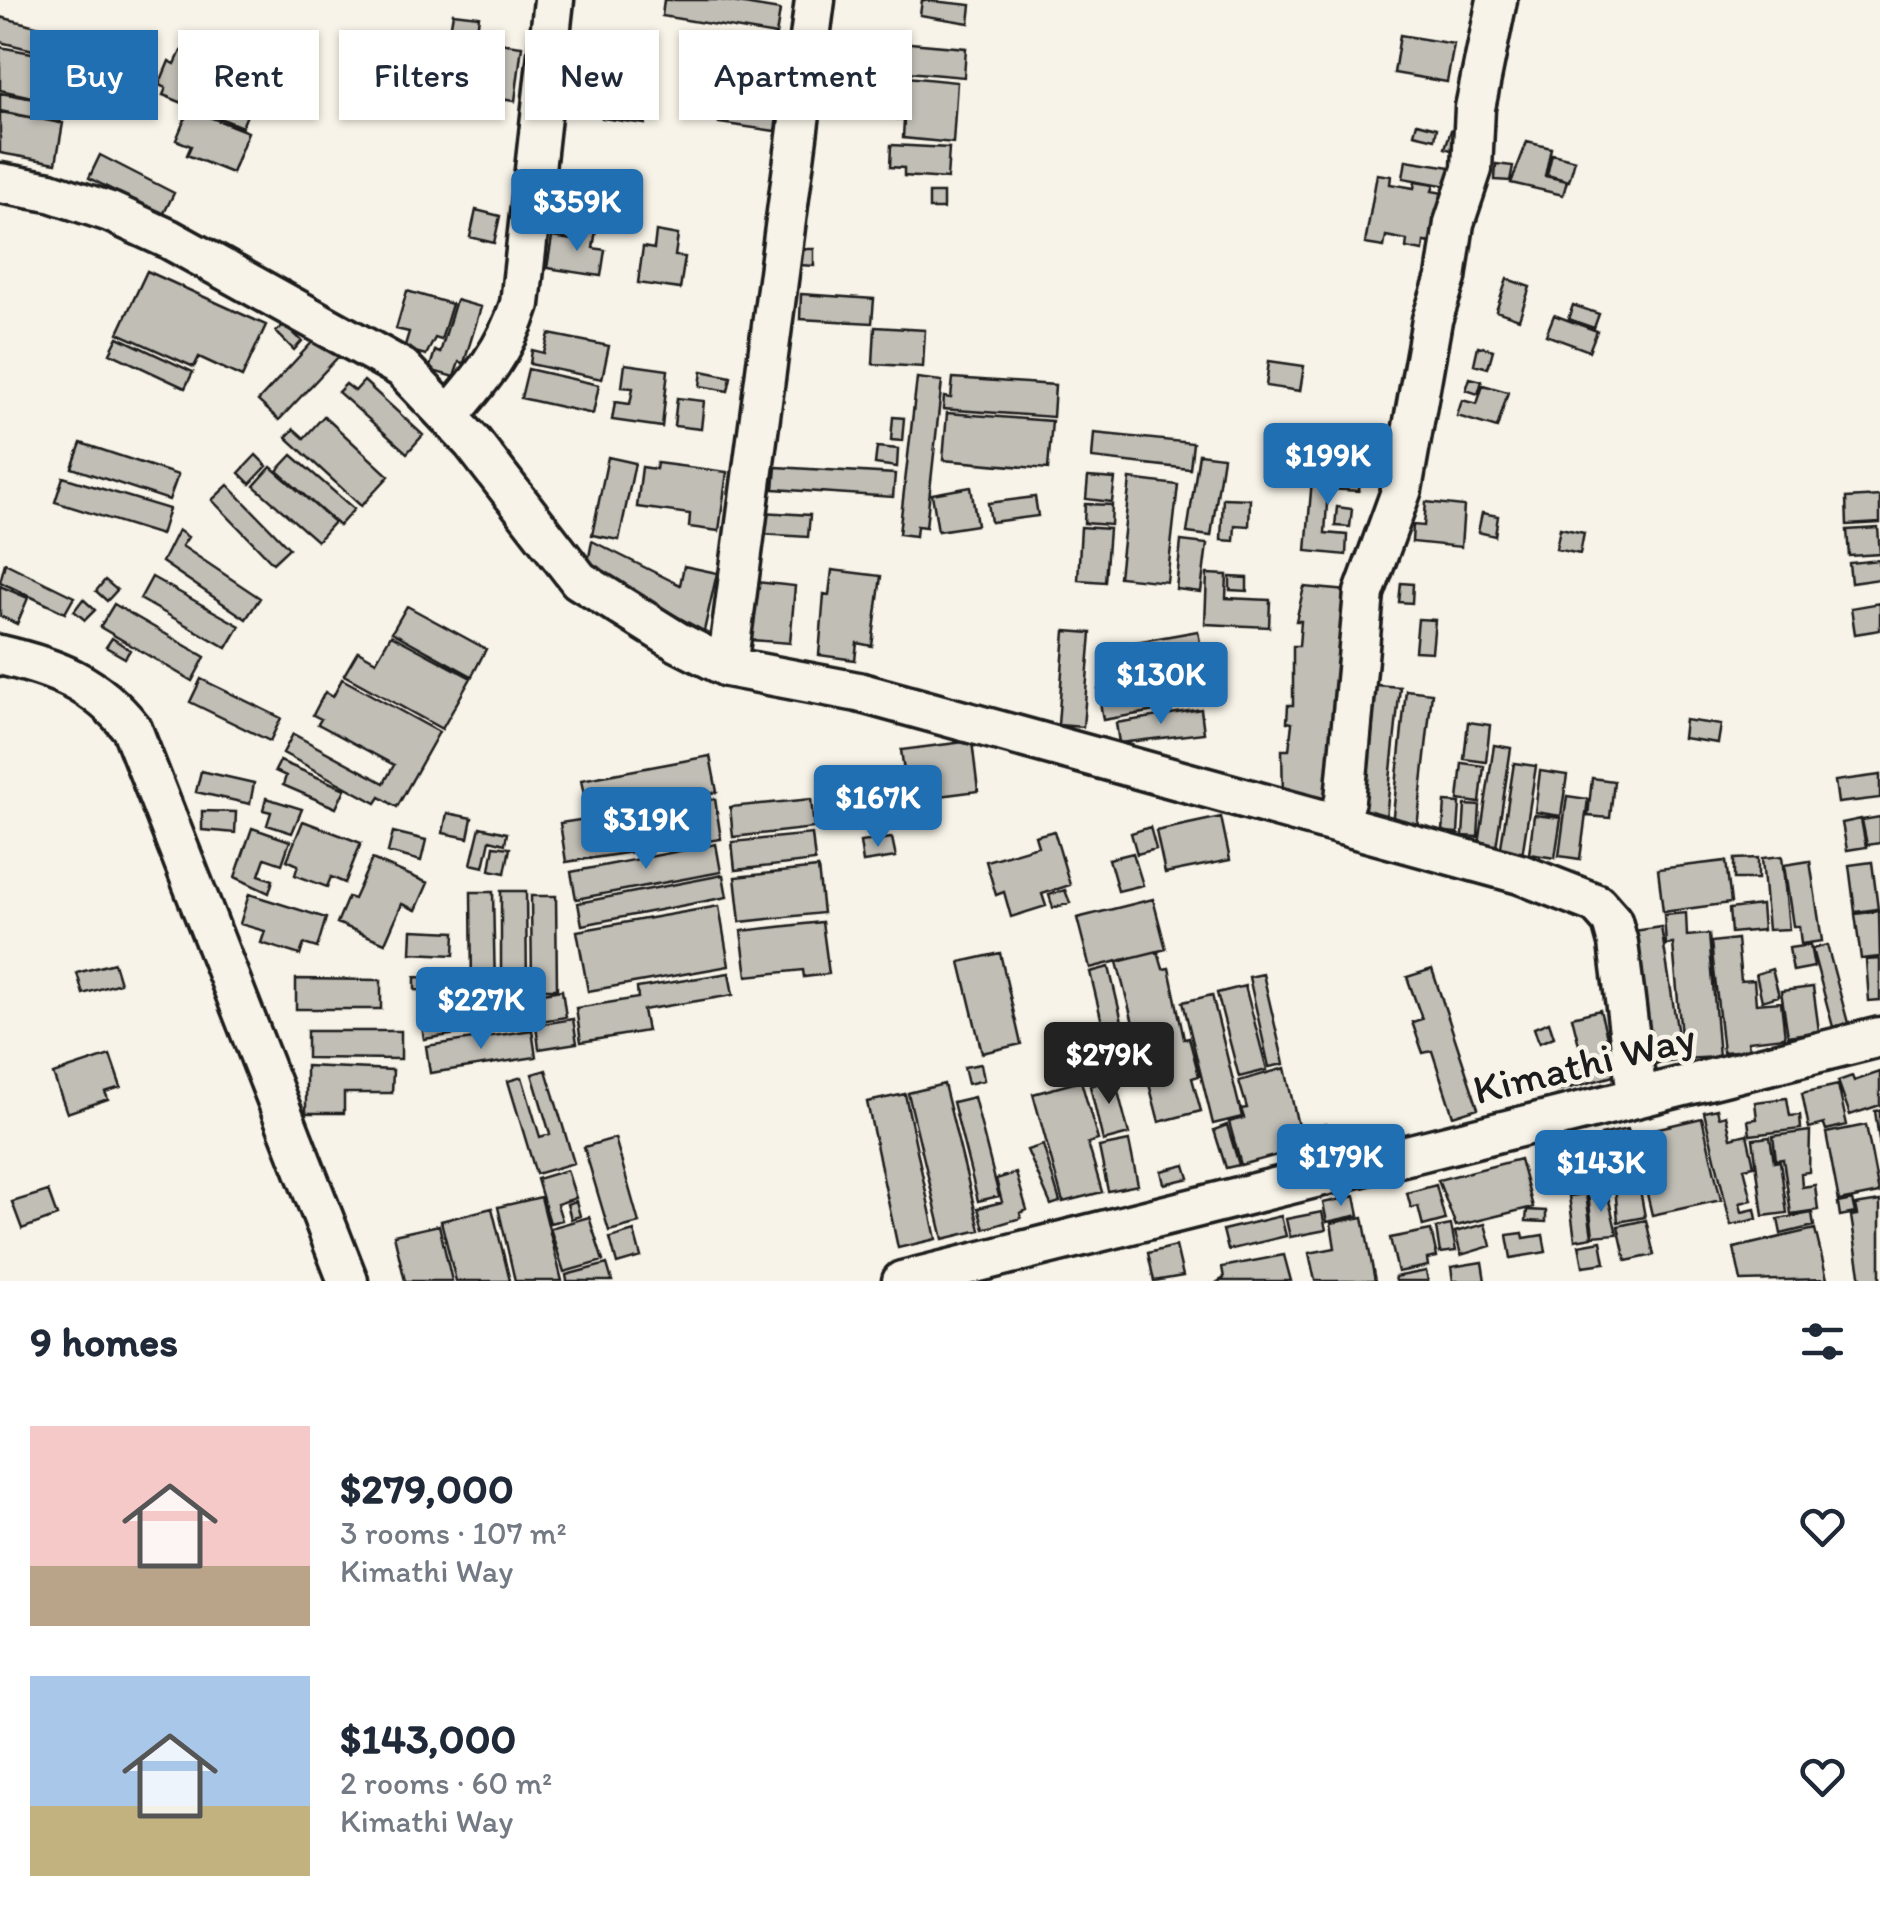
<!DOCTYPE html>
<html lang="en">
<head>
<meta charset="utf-8">
<style>
	body { margin:0; font-family:Itim,sans-serif; background:#f6f6f7; color:#1f2937; height:100vh; display:flex; flex-direction:column; font-size:38px; white-space:nowrap }
	* { box-sizing:border-box; margin:0 }
	p { font-size:32px; color:#747a83 }
	.icon { flex:none; width:55px; height:55px; fill:none; stroke:currentColor; stroke-width:2; stroke-linecap:round; stroke-linejoin:round }
	.map { position:relative; height:1281px; overflow:hidden }
	.sheet { display:flex; flex-direction:column; background:#fff; flex:1 }
	.sheet>* { flex:none }
	.hud { position:absolute; left:30px; top:30px; width:1000px; height:90px; display:flex; gap:20px }
	.price { position:absolute; translate:-50% -85px; padding:0 22px; border-radius:10px; background:#1f6fb2; color:#fff; font-size:32px; line-height:65px; filter:drop-shadow(0 2px 5px #0008) }
	.price::after { content:''; position:absolute; left:50%; top:60px; width:30px; height:22px; margin-left:-15px; background:inherit; clip-path:polygon(0 0,100% 0,50% 100%) }
	.price.on { background:#222; color:#fff }
	ul { padding:0; list-style:none }
	li { display:flex; align-items:center; gap:30px; height:250px; padding:0 30px }
	li span { display:grid; place-items:center; flex:none; width:280px; height:200px; border-radius:0px; color:#555 }
	li>.icon { margin-inline-start:auto }
	span .icon { width:120px; height:120px; fill:#fffc; stroke-width:1 }
	li b { font-size:42px }
	h2 { display:flex; justify-content:space-between; align-items:center; height:120px; padding:0 30px; font-size:42px }
	.pill { padding:0 35px; border-radius:0px; background:#fff; box-shadow:0 2px 8px #0004; font-size:35px; line-height:90px }
	.pill.on { background:#1f6fb2; color:#fff }
	.map>svg:first-child { display:block }
</style>
</head>
<body>
<div class="map">
<svg width="1880" height="1281" viewBox="0 0 1880 1281">
	<rect width="100%" height="100%" fill="#f7f3e8"/>
	<filter id="ink" filterUnits="userSpaceOnUse"><feTurbulence type="fractalNoise" baseFrequency=".01" numOctaves="2"/><feDisplacementMap in="SourceGraphic" scale="20" xChannelSelector="R" yChannelSelector="G"/><feConvolveMatrix kernelMatrix="1 2 1 2 8 2 1 2 1" color-interpolation-filters="sRGB"/></filter>
	<g filter="url(#ink)">
		<path fill="#c0beb5" stroke="#1c1c1c" stroke-width="2.5" d="M664 0H720L780 10 776 35 662 16Z
			M922 0 971 5 969 23 920 15Z
			M453 13 479 16 476 40 522 46 515 101 440 91Z
			M0 17 64 33 58 56 0 42Z
			M836 34 873 39 870 67 826 62Z
			M1400 35 1454 44 1447 82 1394 73Z
			M118 36 148 43 143 64 113 58Z
			M876 40 966 48 964 77 873 69Z
			M0 47 74 61 71 80 78 81 73 106 0 90Z
			M181 51 260 83 242 127 163 95 166 88 159 85 169 61 175 64Z
			M875 75 898 77 896 97 872 95Z
			M907 77 957 82 953 143 903 138 904 119H897L899 90 905 91Z
			M743 89 766 92 765 101 779 102 775 131 719 123 722 97 742 99Z
			M0 93 64 104 60 123 0 111Z
			M605 94 648 100 645 124 602 118Z
			M698 95 717 97 715 120 696 118Z
			M189 109 248 132 232 173 187 155 191 146 176 140Z
			M0 112 63 123 56 163 0 153Z
			M1417 123 1437 128 1435 139 1414 134Z
			M1451 130 1463 134 1456 152 1445 148Z
			M1527 142 1551 148 1545 176 1567 181 1563 195 1511 183Z
			M891 145 949 148 947 179 904 176V168L890 167Z
			M1552 154 1575 160 1569 181 1547 175Z
			M100 155 174 193 163 215 89 178Z
			M1406 160 1457 168 1453 187 1403 178Z
			M1496 164 1513 166 1510 181 1495 180Z
			M1377 174 1391 176 1390 184 1414 188 1415 182 1434 185 1432 191 1454 195 1445 245 1424 242 1423 251 1406 248 1407 240 1386 236 1384 247 1365 244Z
			M929 193H943V209H929Z
			M476 210 500 216 494 243 470 237Z
			M576 226 596 230 593 248 605 250 601 276 547 268 552 237 573 240Z
			M656 231 678 235 675 256 685 257 680 289 638 283 643 247 654 249Z
			M801 249H814V266L800 265Z
			M147 271 266 325 242 377 199 357 194 367 118 333Z
			M1507 279 1530 287 1519 319 1496 311Z
			M407 291 452 304 441 340 435 338 426 355 404 349 409 332 396 329Z
			M801 294 874 299 872 323 800 319Z
			M456 300 481 307 464 363 459 362 454 377 429 370 435 351 440 353Z
			M1573 305 1599 314 1594 328 1568 319Z
			M1554 315 1597 331 1589 351 1546 335Z
			M284 324 302 341 294 350 276 332Z
			M875 327 925 330 923 367 873 364Z
			M549 334 609 346 602 379 530 364 532 350 544 353Z
			M118 337 193 372 185 388 110 353Z
			M317 337 338 357 279 420 258 401Z
			M1478 346 1493 350 1488 368 1474 364Z
			M1269 361 1304 366 1300 391 1266 386Z
			M625 364 668 370 662 427 612 420 615 402 630 404 633 388 622 387Z
			M528 369 599 385 593 414 521 398Z
			M702 371 731 377 728 391 700 386Z
			M917 378 942 381 926 527 917 526 916 536 899 534Z
			M953 378 1055 385 1053 417 943 409 944 397 951 398Z
			M1470 378 1482 381 1478 394 1466 390Z
			M364 381 423 435 407 453 338 392 346 384 355 391Z
			M1483 385 1508 392 1497 428 1457 416 1462 400 1477 404Z
			M677 398 704 401 701 429 674 426Z
			M947 413 1052 421 1048 469 943 460Z
			M324 416 389 476 361 506 286 437 294 429 304 438Z
			M893 417 904 418 902 441 891 440Z
			M1094 433 1193 443 1190 469 1092 458Z
			M81 443 178 475 169 500 72 468Z
			M877 447 898 449 897 467 875 464Z
			M1199 454 1223 457 1211 536 1187 533Z
			M256 455 267 466 250 484 239 473Z
			M292 455 354 509 339 526 277 471Z
			M608 457 635 463 619 540 592 535Z
			M657 463 727 472 719 531 689 527 690 514 637 507 642 467 656 469Z
			M271 467 334 522 317 541 254 486Z
			M776 467 895 474 893 497 774 489Z
			M1313 467 1361 471 1359 491 1328 489 1325 533 1347 535 1346 555 1306 551Z
			M63 477 169 509 161 535 55 502Z
			M1088 477 1115 479 1112 502 1086 499Z
			M1130 479 1178 485 1167 582 1119 577Z
			M228 485 289 548 273 563 212 500Z
			M971 487 977 525 938 531 932 494Z
			M1880 496V523L1847 525 1846 498Z
			M1035 497 1038 516 991 522 988 503Z
			M1223 498 1250 499 1249 526 1235 525 1234 541 1221 540Z
			M1426 502 1464 506 1461 547 1412 542 1413 525 1424 526Z
			M1085 504 1112 505 1111 525 1084 523Z
			M1337 507 1352 509 1350 527 1335 526Z
			M761 512 810 515 808 537 760 534Z
			M1482 513 1498 516 1495 536 1478 532Z
			M1081 527 1109 529 1105 582 1078 580Z
			M1560 528 1584 533 1580 554 1556 549Z
			M1878 528 1880 554 1849 556 1847 530Z
			M178 530 188 537 182 546 260 598 246 619 162 562Z
			M592 541 680 585 684 566 717 573 704 631 587 568Z
			M1181 541 1207 544 1201 592 1176 589Z
			M1879 560 1880 579 1851 583 1849 563Z
			M5 563 74 597 65 613 0 582Z
			M832 570 881 576 872 646 857 643 855 660 819 655 824 594 829 595Z
			M1207 574 1227 575 1226 598 1270 600 1269 627 1205 624Z
			M152 577 240 626 227 648 140 599Z
			M1230 577 1247 578V591L1230 590Z
			M105 580 117 590 107 601 96 591Z
			M756 582 795 586 790 643 751 640Z
			M1401 583 1413 584 1412 603 1399 602Z
			M0 586 28 598 17 624 0 616Z
			M1304 587 1348 591 1332 800 1283 797 1282 750H1289L1292 723 1287 722 1288 705H1293V646H1299L1301 621H1296Z
			M83 599 95 610 85 620 74 611Z
			M1880 603V630L1855 634 1851 608Z
			M114 604 205 657 192 681 100 627Z
			M407 606 486 649 472 676 392 632Z
			M1418 619 1435 620 1432 652 1415 651Z
			M1065 631 1091 633 1083 727 1058 725Z
			M1198 631 1204 665 1109 683 1102 648Z
			M391 635 471 678 442 729 344 675 358 651 376 661Z
			M112 638 130 650 125 658 106 647Z
			M1202 671 1207 702 1103 720 1098 689Z
			M201 679 281 718 270 741 190 702Z
			M342 679 439 732 397 807 380 797 376 803 283 753 293 734 384 783 394 765 318 724 321 719 313 715 325 692 333 697Z
			M1376 685 1400 687 1386 818 1362 816Z
			M1406 690 1432 693 1417 828 1392 825Z
			M1201 709 1204 733 1119 743 1116 723Z
			M1685 720 1721 725 1718 743 1683 738Z
			M1468 722 1490 725 1486 762 1464 759Z
			M972 741 978 791 908 800 901 750Z
			M1494 745 1511 748 1495 854 1478 851Z
			M710 756 717 792 588 815 581 780Z
			M280 761 345 789 336 808 283 785 286 776 275 771Z
			M1462 763 1484 766 1480 803 1458 800Z
			M1514 763 1536 766 1522 856 1500 853Z
			M201 771 254 783 250 804 196 792Z
			M1540 771 1567 775 1561 816 1535 812Z
			M1880 775V798L1838 803 1835 781Z
			M1592 778 1614 781 1610 818 1588 816Z
			M1567 796 1588 799 1580 859 1559 856Z
			M266 798 302 809 292 833 267 825 271 812 263 810Z
			M715 799 721 839 566 862 560 823Z
			M811 799 814 828 733 837 730 807Z
			M1445 802 1460 803 1458 833 1443 832Z
			M1465 805 1480 806 1478 837 1463 836Z
			M202 811 236 812 235 833 202 830Z
			M447 813 472 818 468 838 443 833Z
			M1534 815 1561 818 1555 858 1529 854Z
			M1221 817 1230 860 1165 873 1156 831Z
			M1880 817V843L1867 845 1862 820Z
			M1861 819 1866 847 1847 850 1842 823Z
			M303 821 361 843 345 883 331 877 327 887 295 875 298 865 287 860Z
			M480 827 507 833 505 844 490 840 484 867 471 864Z
			M1150 827 1156 849 1137 854 1131 833Z
			M252 828 290 841 282 864 265 858 259 875 273 880 269 893 235 877Z
			M1054 831 1070 885 1042 894 1046 906 1011 917 1004 892 996 895 986 861 1038 846 1035 836Z
			M393 832 426 840 421 861 388 852Z
			M812 834 815 861 735 870 732 842Z
			M892 838 896 857 863 862 860 842Z
			M716 844 721 872 576 899 571 872Z
			M494 846 510 848 505 873 490 870Z
			M1133 853 1143 885 1118 891 1109 859Z
			M1782 856 1789 929 1768 930 1762 858Z
			M1758 858V879H1734V859Z
			M372 859 428 883 416 910 402 904 385 943 337 923 348 897 354 899Z
			M1726 861 1731 903 1663 912 1658 869Z
			M1810 861 1822 941 1801 944 1799 926H1793L1784 865Z
			M1872 862 1878 909 1855 912 1849 865Z
			M818 868 823 913 740 922 735 877Z
			M723 875 727 897 582 925 578 903Z
			M1065 890 1070 903 1053 908 1049 895Z
			M501 891H526L527 989H501Z
			M471 892H493L495 989 472 990Z
			M249 894 326 918 317 948 304 944 300 955 261 943 265 931 240 924Z
			M531 896H556L557 989H532Z
			M1153 899 1166 949 1090 968 1077 918Z
			M1761 905 1763 930 1731 933 1729 909Z
			M719 906 729 966 588 991 577 931Z
			M1879 911 1880 957 1861 959 1855 914Z
			M1686 913 1687 936 1709 934 1719 1057 1683 1059 1673 944 1666 945 1664 915Z
			M822 922 829 974 804 977 803 970 747 976 741 931Z
			M1661 927 1682 1060 1654 1064 1634 931Z
			M412 930 455 932 454 955 411 953Z
			M1737 939 1741 981 1754 980 1756 1004 1781 1002 1785 1037 1748 1041 1749 1050 1723 1052 1711 942Z
			M1810 945 1814 967 1793 971 1789 948Z
			M1827 945 1848 1023 1833 1027 1812 949Z
			M1158 952 1163 969 1169 968 1184 1039 1189 1038 1199 1076 1192 1078 1201 1111 1159 1122 1117 962Z
			M1000 953 1021 1044 982 1053 960 962Z
			M1880 959V1000L1869 1001 1866 960Z
			M114 963 120 983 83 994 77 973Z
			M1109 967 1131 1059 1112 1064 1090 972Z
			M1432 969 1478 1108 1453 1116 1432 1051 1423 1053 1412 1022 1422 1019 1407 977Z
			M1772 969 1779 996 1762 1001 1756 974Z
			M729 973 733 995 643 1010 647 1031 581 1042 576 1008 638 998 637 988Z
			M1263 974 1284 1064 1269 1067 1249 977Z
			M415 977 449 979V991L415 990Z
			M296 979 381 980V1009H296Z
			M1245 986 1267 1070 1239 1077 1217 993Z
			M1813 987 1819 1031 1788 1036 1781 991Z
			M562 990 566 1017 424 1039 420 1012Z
			M1212 995 1242 1117 1213 1124 1183 1002Z
			M1600 1010 1617 1075 1555 1092 1549 1070 1583 1061 1572 1017Z
			M573 1019 577 1043 539 1049 536 1025Z
			M1549 1022 1554 1037 1539 1043 1534 1028Z
			M532 1030 536 1057 430 1073 426 1046Z
			M307 1031H401V1059L307 1058Z
			M110 1055 121 1087 105 1092 108 1099 67 1113 53 1074Z
			M981 1064 984 1080 968 1084 964 1067Z
			M306 1066 393 1070 392 1093H344V1113H306Z
			M1112 1068 1129 1134 1103 1141 1090 1086 1100 1083 1097 1072Z
			M1285 1068 1303 1148 1241 1165 1229 1122 1244 1118 1241 1109 1247 1108 1239 1081Z
			M546 1070 574 1163 536 1174 508 1081 522 1077 540 1137 550 1134 532 1074Z
			M1880 1072V1105L1850 1115 1838 1081 1852 1076 1854 1081Z
			M1081 1081 1098 1140 1088 1143 1102 1192 1063 1202 1033 1094Z
			M944 1084 980 1230 943 1239 908 1093Z
			M1838 1085 1847 1125 1826 1130 1824 1124 1809 1128 1802 1093Z
			M905 1094 936 1239 898 1248 867 1102Z
			M974 1097 999 1196 978 1201 953 1102Z
			M1787 1098 1790 1116 1800 1115 1801 1129 1750 1135 1748 1120 1757 1119 1755 1102Z
			M1717 1109 1719 1117 1726 1115 1731 1138 1747 1134 1754 1166 1744 1168 1752 1200 1740 1203 1742 1212 1755 1209 1757 1219 1731 1225 1704 1112Z
			M1880 1110V1147L1875 1111Z
			M1702 1118 1721 1200 1652 1215 1633 1134Z
			M1326 1124 1331 1142 1308 1149 1303 1131Z
			M1227 1125 1239 1165 1226 1168 1214 1130Z
			M1866 1125 1879 1193 1839 1201 1826 1133Z
			M1628 1129 1636 1163 1609 1170 1601 1135Z
			M1810 1131 1809 1172 1801 1173 1802 1187 1815 1185 1818 1210 1791 1214 1783 1159 1776 1160 1773 1136Z
			M1770 1137 1774 1162 1780 1161 1787 1213 1763 1216 1753 1139Z
			M615 1138 639 1223 609 1231 584 1147Z
			M1129 1141 1138 1185 1108 1191 1099 1147Z
			M1043 1145 1060 1202 1051 1205 1027 1150Z
			M1520 1159 1533 1207 1456 1226 1438 1180Z
			M1185 1165 1189 1178 1164 1184 1161 1171Z
			M1636 1168 1645 1217 1618 1222 1614 1172Z
			M567 1170 576 1198 557 1204 562 1220 550 1223 537 1179Z
			M1016 1173 1027 1210 1020 1213 1021 1218 984 1229 978 1208 1002 1202 996 1179Z
			M1436 1185 1445 1220 1423 1226 1418 1206 1411 1208 1407 1193Z
			M48 1191 57 1216 22 1229 12 1202Z
			M1607 1192 1617 1234 1593 1236 1588 1194Z
			M1586 1194 1592 1237 1575 1240 1569 1196Z
			M1355 1196 1359 1215 1327 1222 1323 1203Z
			M541 1197 562 1281H515L498 1207Z
			M1852 1200 1855 1213 1840 1216 1838 1203Z
			M576 1201 580 1216 571 1219 567 1204Z
			M1880 1201V1279L1861 1281 1851 1216 1857 1215 1855 1205Z
			M492 1208 510 1281H456L441 1221Z
			M1527 1210 1546 1211V1222L1526 1221Z
			M1322 1212 1326 1230 1290 1237 1286 1219Z
			M1812 1213 1814 1226 1781 1234 1778 1219Z
			M1281 1216 1286 1236 1228 1250 1223 1230Z
			M589 1217 603 1261 564 1272 550 1228Z
			M1363 1217 1375 1281H1315L1309 1253 1335 1248 1331 1223Z
			M1646 1220 1654 1255 1626 1261 1618 1226Z
			M1485 1224 1491 1246 1461 1255 1455 1232Z
			M439 1225 452 1281H405L394 1235Z
			M1451 1225 1456 1251 1440 1253 1436 1228Z
			M1815 1229 1827 1279 1741 1281 1734 1248Z
			M1431 1230 1437 1257 1427 1259 1428 1266 1398 1272 1390 1238Z
			M634 1231 641 1257 617 1264 610 1238Z
			M1523 1233 1524 1238 1543 1235 1546 1252 1511 1258 1507 1235Z
			M1601 1241 1605 1263 1583 1266 1579 1245Z
			M1176 1246 1183 1276 1154 1281 1148 1253Z
			M1284 1255 1291 1281H1219L1224 1278 1222 1267Z
			M1482 1262 1485 1281H1453L1451 1267Z
			M607 1264 612 1281H567L566 1275Z
			M1426 1271 1428 1281H1396L1395 1277Z"/>
		<g fill="none" stroke-linecap="round" stroke-linejoin="round">
			<defs>
				<path id="street" d="M0 183 50 192 110 212 169 239 402 368 473 443 579 580 678 642 727 667 858 692 1520 874 1597 904 1612 921 1618 943 1637 1095
					M449 416C480 380 506 350 520 304L554 0
					M0 655C56 668 96 683 132 729L348 1281
					M727 667 815 0
					M1338 822 1345 800 1364 593 1402 489 1432 320 1446 278 1454 223 1472 169 1475 108 1497 0
					M902 1281 1880 1037"/>
			</defs>
			<use href="#street" stroke="#1c1c1c" stroke-width="45"/>
			<use href="#street" stroke="#f7f3e8" stroke-width="38"/>
		</g>
	</g>
	<g text-anchor="middle" dominant-baseline="central" stroke-width="9" stroke-linejoin="round" paint-order="stroke">
		<g font-size="42" fill="#1c1c1c" stroke="#f7f3e8">
			<text transform="translate(1584 1063) rotate(-14)">Kimathi Way</text>
		</g>
	</g>
</svg>
<b class="price" style="left:577px;top:254px">$359K</b>
<b class="price" style="left:1328px;top:508px">$199K</b>
<b class="price" style="left:1161px;top:727px">$130K</b>
<b class="price" style="left:878px;top:850px">$167K</b>
<b class="price" style="left:646px;top:872px">$319K</b>
<b class="price" style="left:481px;top:1052px">$227K</b>
<b class="price on" style="left:1109px;top:1107px">$279K</b>
<b class="price" style="left:1341px;top:1209px">$179K</b>
<b class="price" style="left:1601px;top:1215px">$143K</b>
<div class="hud">
<a class="pill on">Buy</a>
<a class="pill">Rent</a>
<a class="pill">Filters</a>
<a class="pill">New</a>
<a class="pill">Apartment</a>
</div>
</div>
<section class="sheet">
<h2>9 homes<svg class="icon" aria-label="filters" viewBox="0 0 24 24"><path d="M4 7h16M4 17h16"/><circle cx="9" cy="7" r="2"/><circle cx="15" cy="17" r="2"/></svg></h2>
<ul>
<li><span style="background:linear-gradient(#f6c9c9 70%,#b9a48a 0)"><svg class="icon" aria-label="home" viewBox="0 0 24 24"><path d="M3 11l9-7 9 7M6 9v11h12V9"/></svg></span><div><b>$279,000</b><p>3 rooms · 107 m²</p><p>Kimathi Way</p></div><svg class="icon" aria-label="heart" viewBox="0 0 24 24"><path d="M12 20l-8-8c-3-5 5-10 8-4 3-6 11-1 8 4z"/></svg></li>
<li><span style="background:linear-gradient(#a9c7e8 65%,#c2b280 0)"><svg class="icon" aria-label="home" viewBox="0 0 24 24"><path d="M3 11l9-7 9 7M6 9v11h12V9"/></svg></span><div><b>$143,000</b><p>2 rooms · 60 m²</p><p>Kimathi Way</p></div><svg class="icon" aria-label="heart" viewBox="0 0 24 24"><path d="M12 20l-8-8c-3-5 5-10 8-4 3-6 11-1 8 4z"/></svg></li>
</ul>
</section>
</body>
</html>
